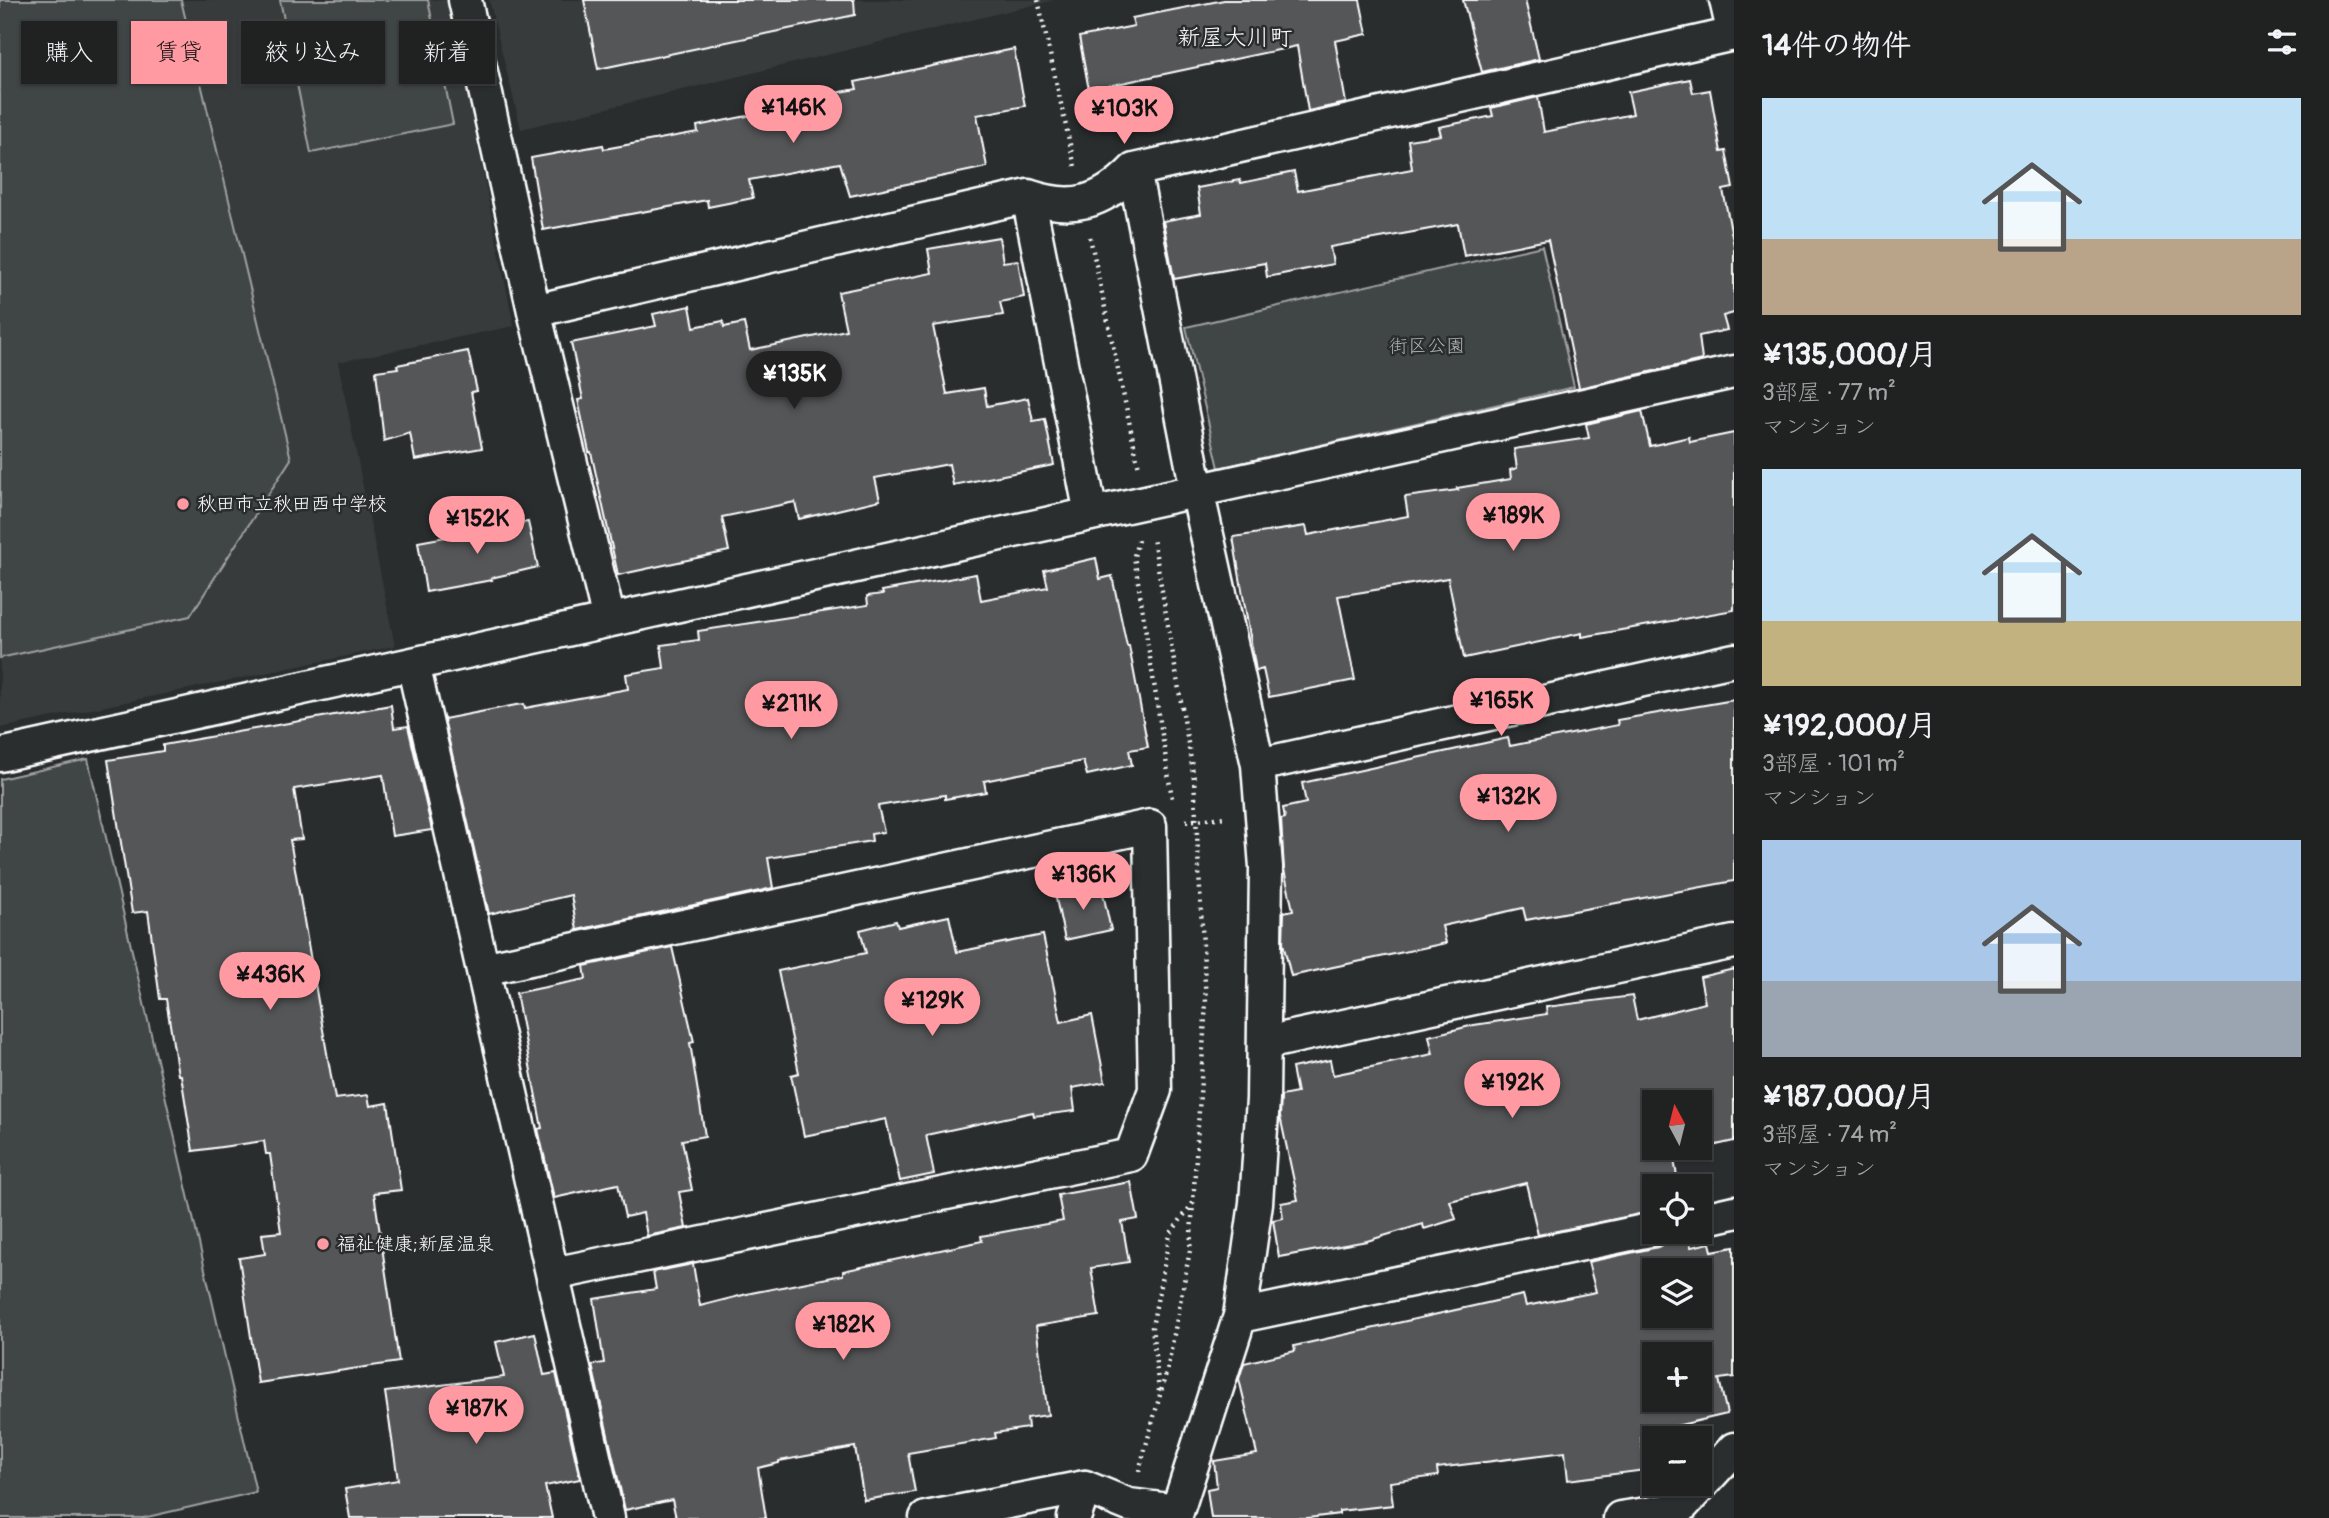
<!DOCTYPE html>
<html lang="ja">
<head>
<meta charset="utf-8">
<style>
	body { margin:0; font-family:Pangolin,"Klee One",sans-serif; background:#282a2a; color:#f1f3f6; height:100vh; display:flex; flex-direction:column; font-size:26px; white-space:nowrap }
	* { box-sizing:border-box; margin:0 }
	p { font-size:23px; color:#a2a4a5 }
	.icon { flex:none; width:38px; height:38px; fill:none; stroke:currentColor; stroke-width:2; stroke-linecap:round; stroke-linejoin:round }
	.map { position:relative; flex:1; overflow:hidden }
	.details { display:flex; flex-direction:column; background:#202222; width:595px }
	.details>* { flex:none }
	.top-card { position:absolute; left:21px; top:21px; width:665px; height:63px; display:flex; gap:14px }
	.needle { width:46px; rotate:353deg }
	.fabs { position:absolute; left:1642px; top:1090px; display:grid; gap:14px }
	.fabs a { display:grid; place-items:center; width:70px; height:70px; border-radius:0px; background:#202222; box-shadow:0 2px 5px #0004,0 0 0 2px #3d3f40; font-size:35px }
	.price { position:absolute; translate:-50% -60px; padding:0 16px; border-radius:24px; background:#ff9aa2; color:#111; font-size:23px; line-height:46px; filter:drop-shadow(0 2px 4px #0008) }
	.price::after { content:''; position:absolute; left:50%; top:42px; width:21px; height:16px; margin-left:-10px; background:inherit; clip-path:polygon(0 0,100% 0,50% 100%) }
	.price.selected { background:#222; color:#fff }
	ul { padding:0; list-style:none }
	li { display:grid; align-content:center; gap:14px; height:371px; padding:0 28px }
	li span { display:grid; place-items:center; height:217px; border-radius:0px; color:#555 }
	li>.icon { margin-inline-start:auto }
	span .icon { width:126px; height:126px; fill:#fffc; stroke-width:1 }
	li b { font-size:30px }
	h2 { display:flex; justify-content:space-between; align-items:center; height:84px; padding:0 28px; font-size:30px }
	.chip { padding:0 24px; border-radius:0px; background:#202222; box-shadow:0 2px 5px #0004,0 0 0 2px #3d3f40; font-size:24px; line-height:63px }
	.chip.selected { background:#ff9aa2; color:#111 }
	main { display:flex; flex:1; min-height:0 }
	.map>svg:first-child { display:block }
</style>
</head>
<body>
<main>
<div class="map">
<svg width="1734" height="1518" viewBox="0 0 1734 1518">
	<rect width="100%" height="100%" fill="#2a2d2e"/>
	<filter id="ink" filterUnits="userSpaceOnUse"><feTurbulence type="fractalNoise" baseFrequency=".0143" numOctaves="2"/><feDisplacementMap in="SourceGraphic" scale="14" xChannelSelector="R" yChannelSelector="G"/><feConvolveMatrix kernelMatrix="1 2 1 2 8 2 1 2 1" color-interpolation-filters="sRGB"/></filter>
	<g filter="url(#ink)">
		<path fill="#373a3b" d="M0 0H448L514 326 338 362 395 646 0 728Z
			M489 0H1054L521 129Z"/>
		<path fill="#414445" stroke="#a0a2a2" stroke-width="2" d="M0 0H181L291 459 190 616 0 658Z
			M280 0H428L453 124 311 153Z
			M1542 246 1574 387 1219 468 1186 327Z
			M88 759 256 1492 143 1518H0V779Z"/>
		<path fill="#555758" stroke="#fff" stroke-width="2" fill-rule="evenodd" d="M584 0H854L855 15 598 69Z
			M1224 0H1360L1367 34 1335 41 1346 103 1308 111 1297 46 1089 90 1079 37 1134 26 1132 18Z
			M1463 0H1525L1539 59 1482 72Z
			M1014 49 1025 106 977 115 987 167 850 196 840 163 749 180 753 198 708 207 707 200 543 230 531 158 603 145 604 149 698 132 697 126 777 110 776 104 857 89 855 82Z
			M1690 79 1693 93 1710 90 1721 152 1726 151 1733 188 1723 190 1734 246V313L1723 316 1727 330 1699 336 1702 360 1579 388 1548 240 1464 256 1458 224 1330 247 1333 264 1267 277 1265 263 1174 279 1163 221 1201 214 1197 188 1240 180 1241 183 1294 172 1298 191 1412 169 1408 140 1441 135 1439 127 1493 116 1491 108 1538 97 1544 132 1633 114 1628 92Z
			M999 237 1003 262 1018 260 1024 297 1000 302 1003 315 933 326 947 394 984 388 987 406 1028 398 1033 421 1045 419 1054 465 953 485 949 464 875 478 880 500 799 519 795 502 722 517 729 551 618 575 591 452H589L578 400 583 399 571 343 656 326 653 314 690 306 694 327 723 321 724 327 744 323 750 350 846 330 838 292 932 273 928 249Z
			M468 351 477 391 471 392 482 448 415 460 410 433 384 441 376 371 398 368 397 365Z
			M1642 411 1650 446 1689 437 1690 442 1734 433V610L1582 637V633L1464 658 1448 578 1338 596 1355 680 1269 697 1263 669 1256 671 1233 537 1306 526 1308 535 1408 516 1405 497 1458 490 1457 488 1511 479 1510 470 1517 468 1514 449 1589 438 1586 424Z
			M528 522 538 567 491 578 492 580 426 592 418 542Z
			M1096 558 1100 579 1112 576 1127 646H1129L1148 747 1129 750 1132 765 1087 775 1083 761 984 781 986 792 945 799V795L878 806 884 832 871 834 872 841 768 858 773 888 577 930 571 895 489 914 444 719 516 705 524 704 525 708 628 689 626 674 664 668 661 645 699 640 698 631 868 605 867 596 883 594 882 591 976 574 981 600 1048 587 1044 570Z
			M1734 700V881L1526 920 1523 908 1442 926 1446 943 1291 976 1283 943 1284 912 1293 910 1284 870 1281 819 1285 818 1283 808 1306 803 1302 783 1508 738 1510 746 1618 725 1617 720Z
			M391 705 394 728 408 726 432 830 392 836 383 775 294 789 302 839 290 840 335 1099 368 1095 370 1106 388 1103 401 1190 374 1193 399 1362 258 1383 239 1258 265 1254 262 1234 281 1232 270 1154H266L264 1141 193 1151 181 1075H178L166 999H160L148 911 132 913 108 760 163 751V745Z
			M1101 884 1111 930 1065 940 1055 894Z
			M949 916 957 952 1043 935 1061 1022 1092 1015 1105 1082 1072 1088 1075 1111 1034 1116 1033 1112 926 1135 934 1174 900 1181 886 1119 804 1136 791 1075 799 1073 778 971 866 953 860 930 896 921 898 927Z
			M672 947 694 1042 690 1043 705 1136 682 1140 692 1190 679 1192 686 1228 647 1236 643 1213 625 1217 618 1184 554 1198 538 1129 542 1128 516 993 586 979 584 966Z
			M1734 969V1141L1673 1155 1679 1186H1654V1211L1538 1235 1526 1183 1450 1201 1456 1219 1424 1229 1423 1224 1367 1241 1279 1257 1273 1220 1283 1218 1281 1203 1298 1200 1280 1116 1281 1096 1297 1093 1292 1068 1330 1060 1333 1075 1433 1054 1429 1036 1474 1025 1547 1014 1546 1007 1632 996 1637 1020 1705 1003 1700 977ZM1654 1102H1699V1148H1654Z
			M1131 1182 1138 1219 1122 1222 1129 1262 1091 1268 1099 1316 1036 1326 1048 1415 1027 1418 1028 1428 995 1433 996 1438 908 1453 915 1492 864 1500 855 1447 779 1461V1463L758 1468 766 1518H676L672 1500 625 1510 592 1365 604 1363 594 1299 656 1289 653 1272 693 1264 700 1306 751 1293 843 1275V1271L982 1241 981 1236 1063 1221 1058 1195Z
			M1672 1232H1685L1688 1234 1691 1247 1710 1243 1712 1251 1734 1247V1377L1719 1379 1727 1414 1676 1426 1680 1438H1641L1646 1470 1568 1480 1565 1452 1437 1468 1438 1476 1390 1482 1393 1505 1339 1511V1514L1308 1518H1211L1207 1489 1217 1487 1214 1461 1257 1454 1239 1379 1244 1363 1295 1351 1294 1346 1523 1295 1526 1306 1596 1292 1588 1262 1658 1247 1667 1242ZM1654 1270H1699V1316H1654ZM1654 1354H1699V1400H1654Z
			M535 1333 544 1375 556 1373 580 1479 545 1486 552 1518H350L345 1489 398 1480 385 1392 504 1377 496 1342Z"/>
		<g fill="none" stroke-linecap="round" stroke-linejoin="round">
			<defs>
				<path id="minor" d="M465 0 534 311 609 620
					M1726 0 1734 35
					M1134 170 1197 490 1258 765 1266 867 1263 1099 1256 1203 1240 1316 1175 1518
					M1028 196 1091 514
					M534 311 1028 196C1072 211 1101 204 1134 170L1734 34
					M413 664 608 1518
					M0 755 1734 372
					M1258 765 1734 660
					M483 969 1150 826 1155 1090 1131 1155 553 1274
					M1265 1043 1734 942
					M1699 1220 1734 1212
					M1240 1316 1654 1229
					M926 1518 1085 1487 1129 1505 1177 1511
					M1074 1518 1085 1487
					M1620 1518 1679 1509
					M1671 1518 1734 1449"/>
			</defs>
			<use href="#minor" stroke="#fff" stroke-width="37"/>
			<path stroke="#fff" stroke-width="4.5" stroke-dasharray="2 5" stroke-linecap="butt" d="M1038 0 1075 167
				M1090 237 1139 468
				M1138 540 1134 556 1172 798
				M1186 821 1226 817
				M1159 1391 1152 1327 1170 1234 1193 1203
				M1139 1471 1168 1366 1190 1250 1206 1002 1194 778 1153 538"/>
			<use href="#minor" stroke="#2a2d2e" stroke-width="32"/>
		</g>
	</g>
	<g fill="#ff9aa2" stroke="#2a2d2e" stroke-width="2.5">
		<circle cx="183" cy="504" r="7"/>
		<circle cx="323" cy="1244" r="7"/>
	</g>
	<g text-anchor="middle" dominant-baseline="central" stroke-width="5" stroke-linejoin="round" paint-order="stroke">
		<g font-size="19" fill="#b3b4b5" stroke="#2a2d2e">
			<text x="1427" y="346">街区公園</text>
		</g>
		<g font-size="19" fill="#fff" stroke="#2a2d2e" text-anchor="start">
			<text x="197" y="504">秋田市立秋田西中学校</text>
			<text x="337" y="1244">福祉健康;新屋温泉</text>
		</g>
		<g font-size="23" fill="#fff" stroke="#2a2d2e">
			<text x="1235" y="37">新屋大川町</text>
		</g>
	</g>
</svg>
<div class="fabs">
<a><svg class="needle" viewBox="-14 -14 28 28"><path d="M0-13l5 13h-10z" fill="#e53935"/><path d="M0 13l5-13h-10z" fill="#a2a4a5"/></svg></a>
<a><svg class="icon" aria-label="locate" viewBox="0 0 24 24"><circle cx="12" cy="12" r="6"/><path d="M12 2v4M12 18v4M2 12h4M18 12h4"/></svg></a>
<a><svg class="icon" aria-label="layers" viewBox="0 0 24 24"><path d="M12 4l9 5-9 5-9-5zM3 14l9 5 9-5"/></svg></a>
<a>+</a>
<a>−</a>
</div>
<b class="price" style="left:793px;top:145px">¥146K</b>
<b class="price" style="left:1124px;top:146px">¥103K</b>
<b class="price selected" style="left:794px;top:411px">¥135K</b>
<b class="price" style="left:1513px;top:553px">¥189K</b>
<b class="price" style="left:477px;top:556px">¥152K</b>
<b class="price" style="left:1501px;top:738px">¥165K</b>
<b class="price" style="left:791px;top:741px">¥211K</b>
<b class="price" style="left:1508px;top:834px">¥132K</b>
<b class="price" style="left:1083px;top:912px">¥136K</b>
<b class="price" style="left:270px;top:1012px">¥436K</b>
<b class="price" style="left:932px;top:1038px">¥129K</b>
<b class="price" style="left:1512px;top:1120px">¥192K</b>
<b class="price" style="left:843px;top:1362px">¥182K</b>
<b class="price" style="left:476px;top:1446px">¥187K</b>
<div class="top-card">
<a class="chip">購入</a>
<a class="chip selected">賃貸</a>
<a class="chip">絞り込み</a>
<a class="chip">新着</a>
</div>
</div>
<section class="details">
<h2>14件の物件<svg class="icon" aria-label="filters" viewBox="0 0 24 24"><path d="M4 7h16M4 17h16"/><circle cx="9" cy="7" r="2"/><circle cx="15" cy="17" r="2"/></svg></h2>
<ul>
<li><span style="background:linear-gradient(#bfe0f5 65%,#b9a48a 0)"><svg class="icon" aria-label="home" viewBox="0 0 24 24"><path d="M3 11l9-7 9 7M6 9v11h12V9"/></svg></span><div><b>¥135,000/月</b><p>3部屋 · 77 m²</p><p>マンション</p></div></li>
<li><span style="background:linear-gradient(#bfe0f5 70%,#c2b280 0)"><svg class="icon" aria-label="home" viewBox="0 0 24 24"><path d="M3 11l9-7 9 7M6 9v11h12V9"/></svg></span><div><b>¥192,000/月</b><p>3部屋 · 101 m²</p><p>マンション</p></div></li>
<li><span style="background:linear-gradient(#a9c7e8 65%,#9aa5b1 0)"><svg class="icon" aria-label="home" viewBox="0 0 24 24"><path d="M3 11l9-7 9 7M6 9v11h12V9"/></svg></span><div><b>¥187,000/月</b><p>3部屋 · 74 m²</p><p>マンション</p></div></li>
</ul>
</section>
</main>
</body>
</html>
